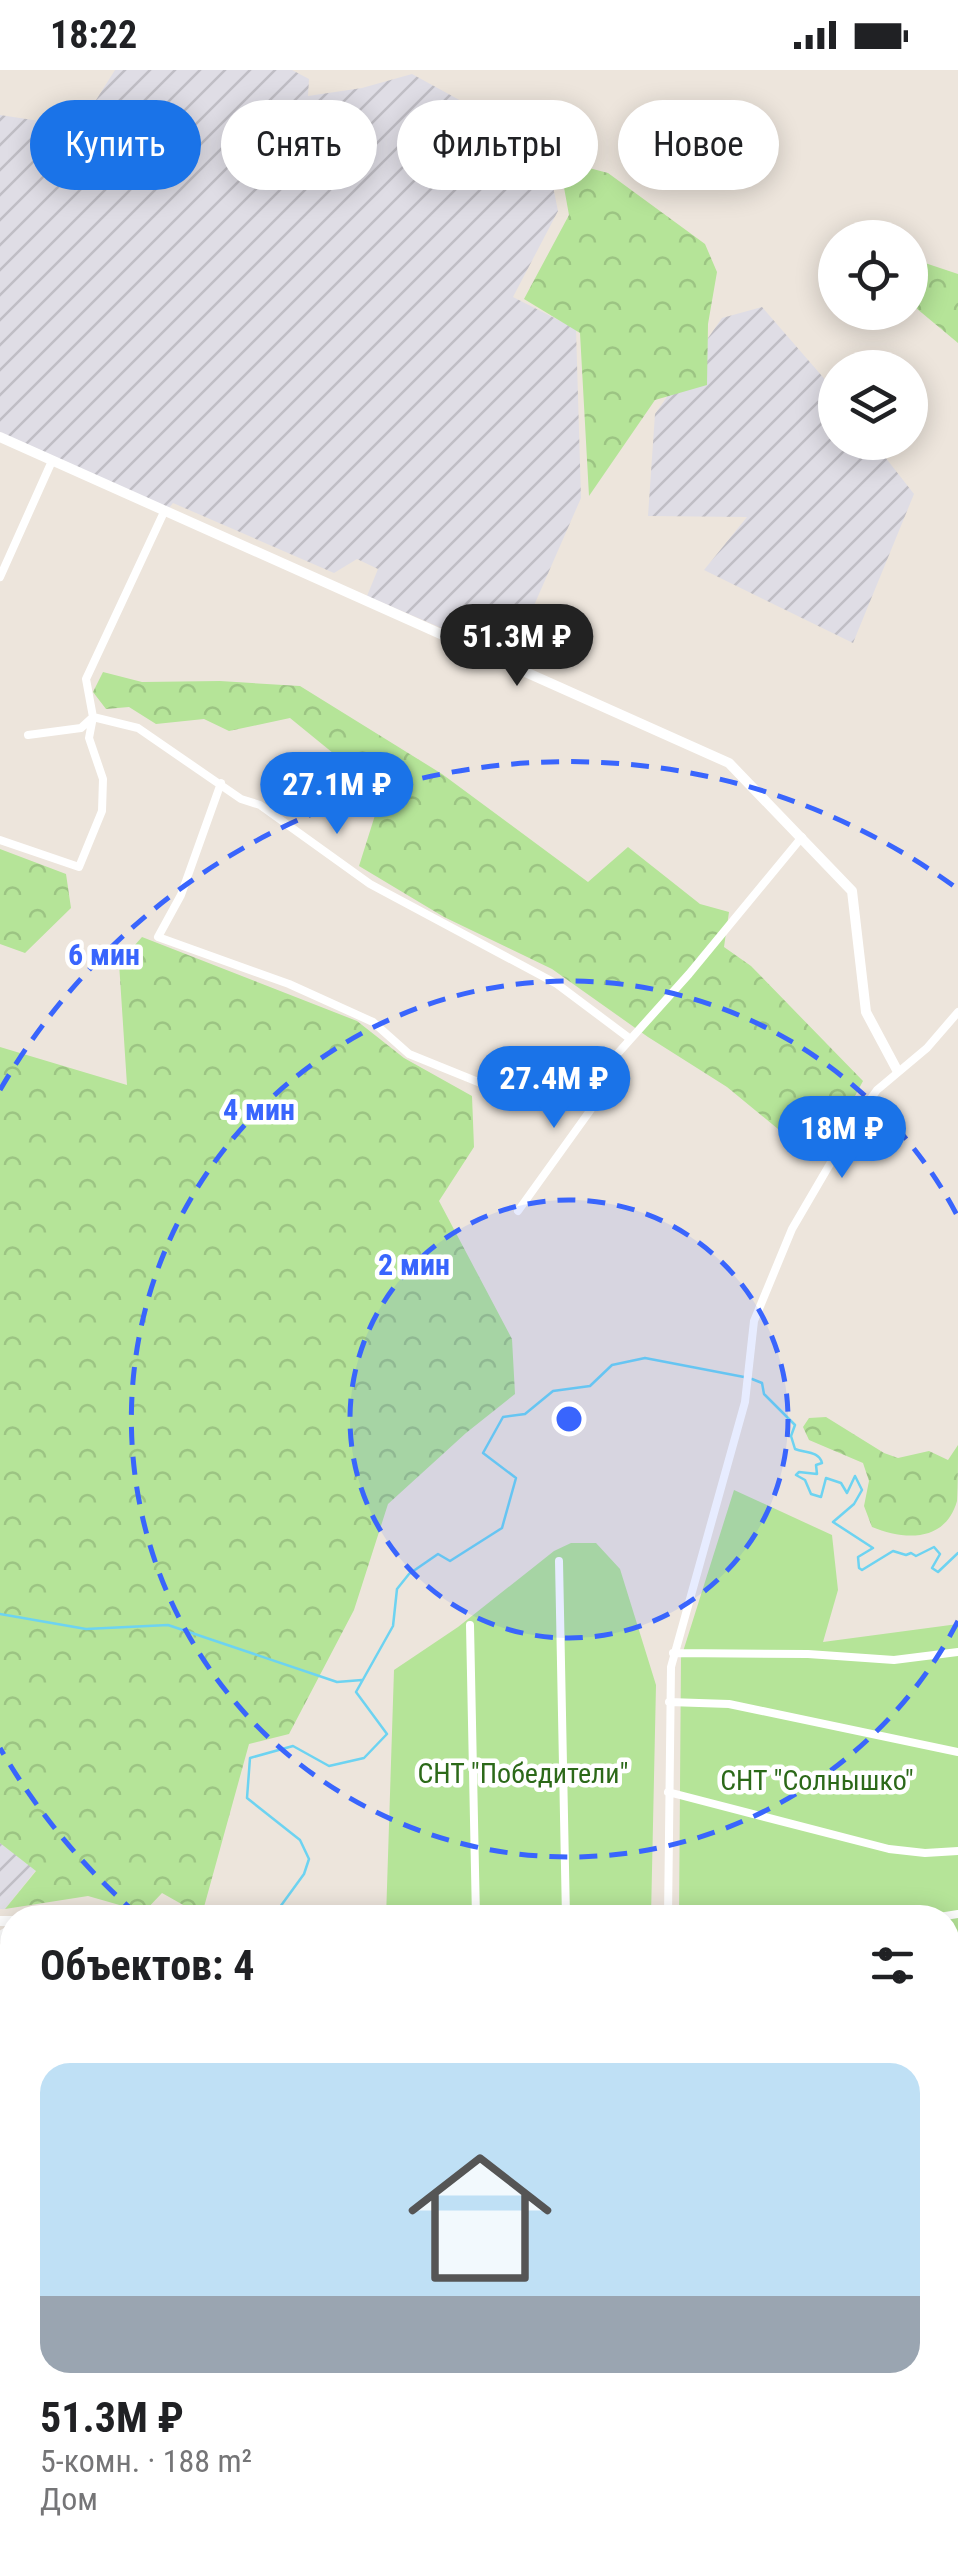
<!DOCTYPE html>
<html lang="ru">
<head>
<meta charset="utf-8">
<style>
	body { margin:0; font-family:"Roboto Condensed",sans-serif; background:#f6f6f6; color:#202124; height:100vh; display:flex; flex-direction:column; font-size:38px; white-space:nowrap }
	* { box-sizing:border-box; margin:0 }
	p { font-size:32px; color:#757577 }
	.icon { flex:none; width:55px; height:55px; fill:none; stroke:currentColor; stroke-width:2; stroke-linecap:round; stroke-linejoin:round }
	.map { position:relative; flex:1; overflow:hidden }
	.drawer { position:absolute; left:0px; top:1835px; width:960px; height:672px; display:flex; flex-direction:column; background:#fff; border-radius:40px 40px 0 0; box-shadow:0 5px 25px #0003 }
	.drawer>* { flex:none }
	.hud { position:absolute; left:30px; top:30px; width:900px; height:90px; display:flex; gap:20px }
	.fabs { position:absolute; left:818px; top:150px; display:grid; gap:20px }
	.fabs a { display:grid; place-items:center; width:110px; height:110px; border-radius:50%; background:#fff; box-shadow:0 5px 25px #0003; font-size:50px }
	.price { position:absolute; translate:-50% -85px; padding:0 22px; border-radius:35px; background:#1a73e8; color:#fff; font-size:32px; line-height:65px; filter:drop-shadow(0 2px 5px #0008) }
	.price::after { content:''; position:absolute; left:50%; top:60px; width:30px; height:22px; margin-left:-15px; background:inherit; clip-path:polygon(0 0,100% 0,50% 100%) }
	.price.current { background:#222; color:#fff }
	ul { padding:0; list-style:none }
	li { display:grid; align-content:center; gap:20px; height:530px; padding:0 40px }
	li+li { border-top:2px solid #e0e0e0 }
	li span { display:grid; place-items:center; height:310px; border-radius:30px; color:#555 }
	li>.icon { margin-inline-start:auto }
	span .icon { width:180px; height:180px; fill:#fffc; stroke-width:1 }
	li b { font-size:42px }
	h2 { display:flex; justify-content:space-between; align-items:center; height:120px; padding:0 40px; font-size:42px }
	.pill { padding:0 35px; border-radius:45px; background:#fff; box-shadow:0 5px 25px #0003; font-size:35px; line-height:90px }
	.pill.current { background:#1a73e8; color:#fff }
	.status { display:flex; justify-content:space-between; align-items:center; height:70px; padding:0 50px; background:#fff; direction:ltr }
	.status svg { height:28px; fill:currentColor }
	.map>svg:first-child { display:block }
</style>
</head>
<body>
<div class="status"><b>18:22</b><svg viewBox="0 0 49 12"><path d="M0 12V9h3v3zM5 12V6h3v6zM10 12V3h3v9zM15 12V0h3v12zM26 1h20v11H26zM47 4h2v5h-2z"/></svg></div>
<div class="map">
<svg width="958" height="2506" viewBox="0 0 958 2506">
	<defs>
		<pattern id="industrial-furrows" width="10" height="10" patternUnits="userSpaceOnUse" patternTransform="scale(2.5)"><rect width="10" height="10" fill="#dfdde5"/><path d="M-1 1l2-2M0 10L10 0M9 11l2-2" fill="none" stroke="#c0bec5"/></pattern>
		<pattern id="forest-crowns" width="20" height="18" patternUnits="userSpaceOnUse" patternTransform="scale(2.5)"><rect width="20" height="18" fill="#b5e498"/><path d="M2 6a3 3 0 1 1 6 0M12 15a3 3 0 1 1 6 0" fill="none" stroke="#9cc483"/></pattern>
		<pattern id="water-rules" width="6" height="5" patternUnits="userSpaceOnUse" patternTransform="scale(2.5)"><rect width="6" height="5" fill="#6dd3f1"/><path d="M0 2.5h6" fill="none" stroke="#5fb5cf"/></pattern>
	</defs>
	<rect width="100%" height="100%" fill="#ede5dc"/>
	<path fill="url(#industrial-furrows)" d="M115 0H292L309 9 308 26 362 18 412 4 545 77 558 141 513 227 576 259 581 428 511 588 367 526 378 499 357 489 334 503 173 433 169 438 0 362V45L79 57Z
		M762 237 835 321V372L874 373 914 424 853 573 704 500 747 447 648 446 655 344 722 248Z
		M0 1773 36 1800 5 1839H0Z"/>
	<path fill="url(#forest-crowns)" d="M559 90 608 103 705 174 717 202 708 254 707 315 655 330 589 426 580 263 524 229 569 145Z
		M910 188 958 204V273L910 233Z
		M103 602 142 612 220 611 300 616 442 704 588 812 628 777 700 834 729 842 724 877 751 896 863 1011 847 1041 795 1073 727 1017 648 967 552 899 444 847 359 796 382 723 290 648 229 661 204 649 156 654 129 637 106 639 93 622Z
		M0 779 66 804 71 838 25 883 0 874Z
		M142 867 357 951 404 988 472 1026 474 1077 439 1131 512 1269 515 1324 466 1363 388 1434 354 1540 289 1664 249 1674 204 1837 185 1836 162 1823 144 1842 88 1826 5 1839 36 1801 0 1773V977L127 1015 119 893Z
		M826 1347 884 1383 898 1388 929 1381 948 1390 958 1375C958 1392 958 1415 957 1431 945 1473 904 1470 872 1457L864 1436 869 1411 863 1393 809 1370 803 1357 809 1348Z"/>
	<path fill="#b5e498" d="M734 1420 832 1465 838 1520 823 1572 958 1554V2506H715L706 2495H948V1848H679L681 1588Z
		M571 1473H596L620 1499 656 1615 651 1847 386 1848 394 1600 458 1557 554 1481Z"/>
	<path fill="url(#water-rules)" d="M12 1944V2140H7L0 2152V1964Z"/>
	<g fill="none" stroke-linecap="round" stroke-linejoin="round">
		<path stroke="#6dd3f1" stroke-width="2.5" d="M752 1309 762 1313 764 1324 795 1355 791 1366 795 1379C805 1383 819 1381 822 1393L816 1395 817 1404 799 1402 796 1405 805 1410 811 1424 821 1427 826 1408 841 1413 847 1423 855 1406 862 1420 854 1434 833 1452 873 1478 858 1487 859 1498 862 1500 893 1481 906 1485 911 1483 916 1486 934 1477 940 1484 932 1498 938 1502 958 1483
			M0 1544 86 1559 168 1555 337 1612 362 1610
			M272 1848 304 1804 309 1789 300 1770 247 1728 250 1688 293 1676 329 1696 364 1688 387 1664 356 1622 393 1556 397 1519 409 1504 438 1484 450 1491 502 1458 516 1408 483 1383 503 1347 525 1344 553 1321 590 1316 612 1295 645 1288 744 1307"/>
		<path stroke="#fff" stroke-width="8" d="M0 507 52 391
			M28 665 81 658 93 647 138 658 241 729 260 735 370 814 557 914 629 968
			M221 713 181 825 158 867 289 914 373 952 409 984 493 1018 610 992 689 904 802 767
			M0 770 79 797 102 741 103 709 89 668 93 647 86 609 164 442
			M518 1141 602 1024 610 992
			M559 1491 566 1848
			M470 1555 476 1848
			M673 1583 808 1584 894 1590 958 1582
			M669 1632 729 1634 958 1682
			M668 1722 889 1779 925 1783 958 1781
			M668 1843 684 1848
			M668 1848 671 1597 745 1332 754 1251 792 1159 858 1046 877 1020 927 978 958 942
			M933 1848 958 1844
			M948 1931 956 1928
			M948 2192 958 2195
			M948 2322 958 2310
			M948 2456 958 2445
			M738 2495 748 2506
			M781 2506 791 2495
			M903 2506 913 2495"/>
		<path stroke="#fff" stroke-width="10" d="M0 367 729 693 852 821 866 942 897 1000
			M0 1851H12"/>
		<path stroke="#fff" stroke-width="11" d="M43 1848 75 1843 117 1848
			M0 1867 12 1859
			M642 2495 651 2506"/>
	</g>
	<circle cx="569" cy="1349" r="219" fill="#3965fd" fill-opacity=".12"/>
	<g fill="none" stroke="#3965fd" stroke-width="5" stroke-dasharray="18 12">
		<circle cx="569" cy="1349" r="219"/>
		<path d="M958 1551A438 438 0 1 1 958 1147"/>
		<path d="M138 1845A657 657 0 0 1 0 1678M0 1020A657 657 0 0 1 955 817"/>
	</g>
	<g text-anchor="middle" dominant-baseline="central" stroke-width="9" stroke-linejoin="round" paint-order="stroke">
		<g font-size="28" fill="#2c6919" stroke="#fff">
			<text x="523" y="1703">СНТ "Победители"</text>
			<text x="817" y="1710">СНТ "Солнышко"</text>
		</g>
	</g>
	<circle cx="569" cy="1349" r="15" fill="#3965fd" stroke="#fff" stroke-width="5"/>
	<g font-size="30" text-anchor="middle" font-weight="bold" fill="#3965fd" stroke="#fff" stroke-width="9" stroke-linejoin="round" paint-order="stroke">
		<text x="104" y="895">6 мин</text>
		<text x="259" y="1050">4 мин</text>
		<text x="414" y="1205">2 мин</text>
	</g>
</svg>
<div class="fabs">
<a><svg class="icon" aria-label="locate" viewBox="0 0 24 24"><circle cx="12" cy="12" r="6"/><path d="M12 2v4M12 18v4M2 12h4M18 12h4"/></svg></a>
<a><svg class="icon" aria-label="layers" viewBox="0 0 24 24"><path d="M12 4l9 5-9 5-9-5zM3 14l9 5 9-5"/></svg></a>
</div>
<b class="price current" style="left:517px;top:619px">51.3M ₽</b>
<b class="price" style="left:337px;top:767px">27.1M ₽</b>
<b class="price" style="left:554px;top:1061px">27.4M ₽</b>
<b class="price" style="left:842px;top:1111px">18M ₽</b>
<div class="hud">
<a class="pill current">Купить</a>
<a class="pill">Снять</a>
<a class="pill">Фильтры</a>
<a class="pill">Новое</a>
</div>
<section class="drawer">
<h2>Объектов: 4<svg class="icon" aria-label="filters" viewBox="0 0 24 24"><path d="M4 7h16M4 17h16"/><circle cx="9" cy="7" r="2"/><circle cx="15" cy="17" r="2"/></svg></h2>
<ul>
<li><span style="background:linear-gradient(#bfe0f5 75%,#9aa5b1 0)"><svg class="icon" aria-label="home" viewBox="0 0 24 24"><path d="M3 11l9-7 9 7M6 9v11h12V9"/></svg></span><div><b>51.3M ₽</b><p>5-комн. · 188 m²</p><p>Дом</p></div></li>
</ul>
</section>
</div>
</body>
</html>
